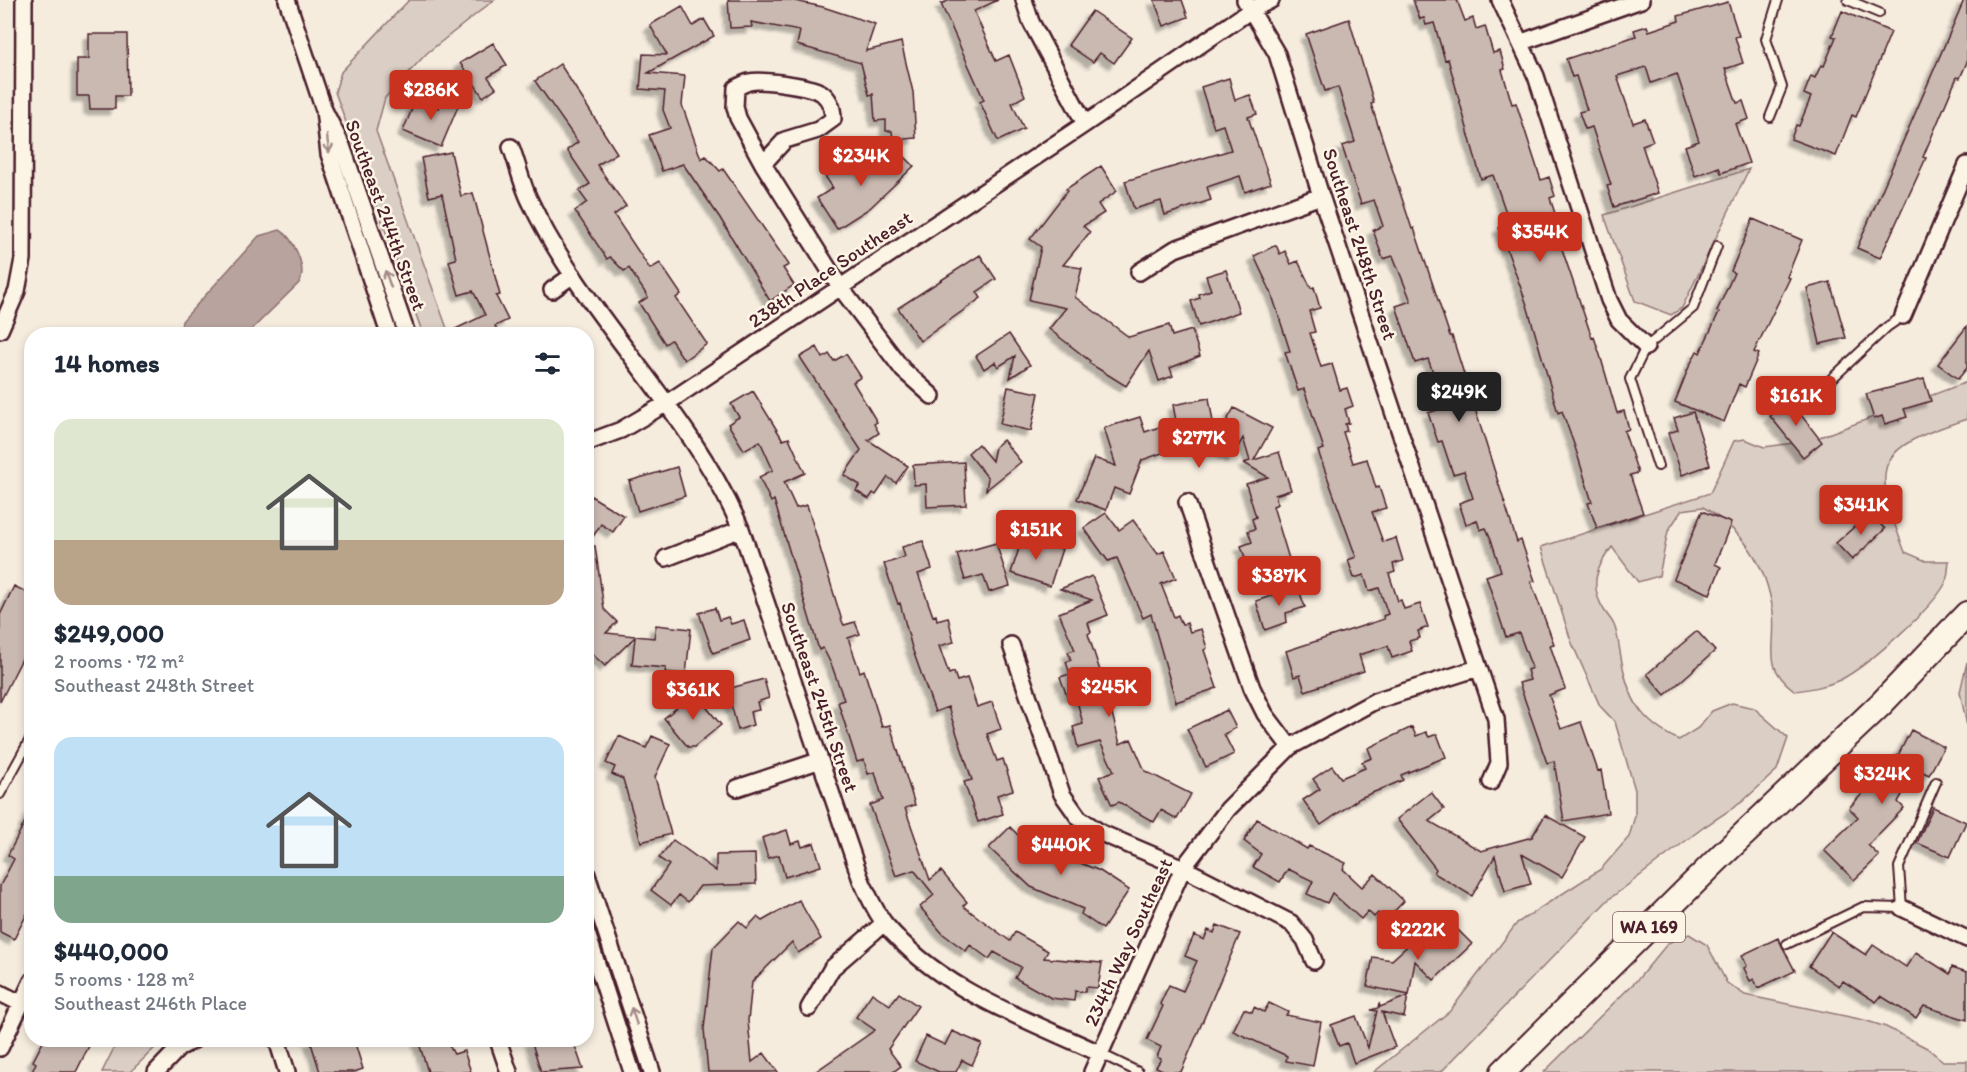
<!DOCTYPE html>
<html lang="en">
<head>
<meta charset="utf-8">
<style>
	body { margin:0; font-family:Itim,sans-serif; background:#f2f2f3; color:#1f2937; height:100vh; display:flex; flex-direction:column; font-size:22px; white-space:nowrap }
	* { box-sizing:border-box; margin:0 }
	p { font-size:20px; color:#747a83 }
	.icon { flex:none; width:33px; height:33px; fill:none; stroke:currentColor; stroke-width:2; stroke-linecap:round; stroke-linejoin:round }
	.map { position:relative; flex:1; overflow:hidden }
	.sheet { position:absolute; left:24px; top:327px; width:570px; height:720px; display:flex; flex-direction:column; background:#fff; border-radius:24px; box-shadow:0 3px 9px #0003 }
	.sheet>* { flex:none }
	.price { position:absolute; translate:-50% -51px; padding:0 14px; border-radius:6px; background:#c8321e; color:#fff; font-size:20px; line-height:39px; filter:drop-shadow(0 2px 3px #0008) }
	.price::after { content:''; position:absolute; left:50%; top:36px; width:18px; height:14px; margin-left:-9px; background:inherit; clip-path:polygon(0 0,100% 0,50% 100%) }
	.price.active { background:#222; color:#fff }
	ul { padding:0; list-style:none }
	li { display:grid; align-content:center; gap:12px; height:318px; padding:0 30px }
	li span { display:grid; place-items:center; height:186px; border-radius:18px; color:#555 }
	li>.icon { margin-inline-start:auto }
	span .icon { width:108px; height:108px; fill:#fffc; stroke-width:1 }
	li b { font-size:26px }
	h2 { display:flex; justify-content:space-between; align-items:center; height:72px; padding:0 30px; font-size:26px }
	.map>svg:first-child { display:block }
</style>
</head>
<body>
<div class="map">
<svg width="1967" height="1072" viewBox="0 0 1967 1072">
	<defs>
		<filter id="shadow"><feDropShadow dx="-5.5" dy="5.5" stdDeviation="1.5" flood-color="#0004"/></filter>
	</defs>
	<rect width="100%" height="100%" fill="#f5ecde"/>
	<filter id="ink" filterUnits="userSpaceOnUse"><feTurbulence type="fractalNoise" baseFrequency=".0167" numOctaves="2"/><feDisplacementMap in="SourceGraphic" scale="12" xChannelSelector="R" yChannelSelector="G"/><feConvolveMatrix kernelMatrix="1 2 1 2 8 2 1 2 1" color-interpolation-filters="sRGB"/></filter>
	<g filter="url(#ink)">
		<path fill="#dbcec4" stroke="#927678" stroke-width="1.5" d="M409 0H494L427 53 385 98 376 131 449 334H423L335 92 341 72Z
			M1749 169 1682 308 1671 315 1635 301 1604 215Z
			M1967 382V419C1874 449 1870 462 1905 552L1926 561H1949C1948 568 1948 578 1945 584 1931 610 1866 667 1840 680 1825 687 1810 689 1795 691 1761 665 1777 649 1773 612 1766 563 1744 532 1703 507L1682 510 1668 531 1659 576 1638 582 1612 547C1596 567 1589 586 1604 610 1607 615 1612 620 1614 625 1618 634 1619 647 1621 657 1628 698 1640 722 1679 740L1698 728 1712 711 1732 703 1754 708 1788 738 1777 770 1742 802 1704 827 1608 900 1441 1072H1374L1450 1011 1517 923 1601 869 1629 837 1635 816V790L1615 722 1600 706 1571 641 1541 547 1710 493 1734 441 1745 439 1764 447 1809 441Z
			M1967 662V726L1960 692Z
			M1689 934 1707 945 1727 983 1745 995 1864 1020 1886 1027 1927 1048 1943 1061H1967V1072H1544L1638 979 1668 943Z
			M118 1040H163L130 1072H102Z"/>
		<path fill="#b8a39e" stroke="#8c6e70" stroke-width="1.5" d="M280 230C293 237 308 269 299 283L247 334H180L182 321 259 236Z"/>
		<path fill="#cab9b1" stroke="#4a1f2b" stroke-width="1.5" filter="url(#shadow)" d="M728 0H790L823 7 875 24 866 51 901 42 913 92 916 138 893 140 892 131H886V120L875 121 873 94 869 95 861 63 797 45 800 31 751 22 752 27 730 28Z
			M950 0H998L974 11 996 61 1009 55 1025 96 1012 103 1024 129 998 141 980 102 984 100 941 4Z
			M1154 0H1182L1188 17 1164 26Z
			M1413 0H1457L1465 21 1473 18 1476 29 1485 26 1493 53 1500 51 1505 69 1502 70 1512 104 1516 103 1541 180 1549 177 1555 196 1550 198 1561 232 1558 233 1560 243 1592 338 1594 337 1600 355 1617 413 1624 411 1629 429 1624 431 1638 473 1630 475 1643 513 1597 528 1588 503 1592 502 1575 447 1562 411 1558 413 1527 305 1499 228 1510 224 1493 175 1481 179 1448 59 1445 60 1434 23 1426 25 1424 18 1420 19Z
			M1964 0H1967V62L1960 78 1957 77 1923 157 1926 158 1880 258 1857 248Z
			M1728 2 1739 36 1735 37 1743 63 1725 69 1737 103 1743 101 1749 119 1735 124 1749 163 1721 173 1719 167 1695 176 1685 146 1699 141 1677 74 1651 83 1646 67 1617 76 1633 123 1645 119 1653 141 1642 145 1658 193 1614 207 1607 186 1611 185 1592 127 1585 129 1579 112 1587 110 1576 76 1572 77 1566 59 1636 36 1634 30 1647 26 1649 31 1679 21 1678 16Z
			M682 6 693 26 704 19 714 36 648 73 685 76 682 105 701 159 706 156 720 171 723 169 789 265 783 268 794 285 770 301 720 218 683 164 662 171 649 135 670 128 663 110 665 91 640 89 643 54 667 55 650 25Z
			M1092 11 1132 38 1114 63 1100 53 1093 62 1068 45Z
			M1842 11 1891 32 1856 117 1852 115 1836 156 1791 139 1796 125 1799 126 1811 97 1804 94 1811 76 1815 78 1821 65 1824 66 1836 37 1832 36Z
			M1349 19 1374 103 1371 104 1412 229 1414 228 1450 336H1452L1517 542 1521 540 1535 581 1531 582 1554 644 1550 645 1565 689 1549 695 1561 729 1581 722 1598 771 1601 770 1608 813 1564 821 1554 761 1547 763 1519 683 1530 680 1527 670 1532 668 1519 633 1506 637 1486 576 1501 571 1491 539 1486 528 1480 530 1477 520 1466 524 1459 503 1473 498 1464 471 1453 474 1442 441 1438 442 1428 413 1446 407 1428 359 1415 363 1396 306 1411 301 1393 256 1383 259 1373 230 1383 226 1374 200 1361 204 1342 146 1355 142 1338 87 1325 91 1306 34Z
			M89 34H127L128 96H115V109H90L89 96H77V59H89Z
			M493 43 507 65 488 77 496 88 483 97 460 63Z
			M560 64 617 153 597 165 626 206 614 215 650 269 660 263 681 294 676 298 707 344 684 360 671 340 665 344 639 303 648 297 629 268 624 271 610 257 607 259 575 211 587 202 579 191 590 184 567 150 578 142 535 81Z
			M1229 78 1235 100 1250 95 1257 114 1248 117 1271 183 1245 192 1240 176 1207 187 1211 200 1165 215 1161 201 1134 209 1125 181 1231 150 1223 125 1214 128 1201 87Z
			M442 97 459 104 441 147 403 131 416 99 438 108Z
			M896 148 914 166 870 208 837 229 817 198 833 188 825 176 842 165 847 172 867 154 888 175V157Z
			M451 152 461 196 473 193 500 295 496 296 508 320 495 326 499 334H445L485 315 473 291 459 295 449 261 456 259 442 194 429 197 421 158Z
			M1101 166 1117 191 1098 204 1104 213 1083 226 1090 232 1063 265 1082 268 1075 297 1129 337 1169 325 1172 336 1192 330 1200 356 1170 368 1173 376 1159 381 1149 351 1126 386 1089 363 1090 361 1049 329 1066 308 1029 300 1041 247 1030 239 1067 191 1066 189Z
			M1753 219 1802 240 1787 277 1790 278 1754 352 1759 354 1745 387 1739 384 1724 422 1675 402 1688 369 1697 351 1700 353 1719 312 1717 311 1734 273 1731 271Z
			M1276 245 1280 254 1285 251 1291 264 1298 261 1311 288 1314 287 1320 308 1309 311 1315 332 1310 333 1321 367 1332 364 1340 390 1347 388 1353 406 1345 409 1349 423 1345 424 1347 431 1343 432 1353 463 1367 459 1376 488 1379 487 1386 508 1372 512 1383 542 1396 538 1403 561 1393 564 1395 572 1389 574 1398 601 1401 600 1404 609 1420 604 1428 627 1418 631 1420 638 1409 641 1412 651 1392 658 1388 646 1359 655 1364 671 1305 691 1300 675 1294 677 1286 651 1384 619 1383 616 1388 614 1379 588 1369 591 1364 575 1354 578 1348 560 1356 557 1318 451 1324 449 1304 389 1298 391 1285 352 1290 351 1271 292 1254 256Z
			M980 255 996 279 977 292 981 298 920 341 898 308Z
			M1226 270 1239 312 1199 326 1191 301 1200 298 1199 294 1211 290 1206 276Z
			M1830 282 1846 338 1820 344 1807 288Z
			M1967 326V368L1958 379 1938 364Z
			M1009 334 1030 365 1010 378 1015 356 998 367 995 362 984 369 976 356Z
			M817 347 823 358 829 354 834 361 846 354 861 377 853 382 877 422 874 424 879 433 868 440 908 466 896 483 888 477 876 495 873 493 869 499 856 491 860 485 844 475 861 450 800 357Z
			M1924 379 1931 401 1904 409 1907 417 1885 424 1882 416 1874 419 1866 394Z
			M1008 387 1039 393 1031 431 1000 424Z
			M753 391 783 440 789 438 805 473 784 482 796 508 807 505 842 621 844 625 855 622 860 634 848 638 860 672 864 670 882 727 890 725 915 805 905 808 930 880 941 871 967 902 963 906 1010 941 1015 932 1048 951 1044 958 1102 963 1098 988 1086 987 1085 992 1075 991 1074 1001 1051 998 1015 978 1021 967 994 952 989 959 970 945 966 951 943 934 920 907 934 895 914 870 896 876 870 805 883 800 875 772 868 774 864 760 857 762 838 702 844 700 832 666 823 648 819 650 774 500 771 502 759 477 773 470 760 441 744 450 728 424 739 417 731 404Z
			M1209 398 1216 440 1234 408 1272 428 1254 460 1279 452 1291 490 1275 495 1278 504 1273 506 1290 562 1251 575 1241 546 1252 542 1248 531 1255 529 1252 519 1256 517 1246 484 1268 477 1244 463 1250 461 1243 438 1232 457 1201 439 1163 446 1165 452 1142 460 1129 494 1114 488 1106 510 1077 499 1094 458 1116 466 1104 428 1140 417 1145 432 1176 421 1173 405Z
			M1793 398 1805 412 1801 415 1822 442 1803 457 1770 416Z
			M1693 412 1710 465 1682 475 1668 433 1678 430 1674 418Z
			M1003 440 1021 462 986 490 988 478 968 453 978 444 992 461 995 447Z
			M964 462 966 505 927 507 926 484 914 485 913 465Z
			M677 467 685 496 638 511 629 481Z
			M586 493 624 516 613 532 601 524 587 546H595L604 609 617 622 606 633 654 638 656 625 691 629 686 674 665 672 666 668 632 665 635 637 605 666 588 650 586 652Z
			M1702 511 1731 523 1715 564 1721 567 1710 594 1674 579Z
			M1106 513 1119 530 1133 520 1158 554 1164 551 1176 578 1161 584 1174 617 1178 615 1182 625 1187 623 1190 632 1201 629 1207 648 1204 650 1217 688 1176 702 1151 614 1143 618 1117 558 1108 561 1084 528Z
			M1870 513 1885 529 1852 560 1836 543Z
			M1023 536 1062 549 1050 586 1011 573Z
			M923 541 932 569 918 574 933 616 936 615 937 620 948 617 954 642 939 646 949 674 954 672 957 681 967 678 977 707 992 702 1001 729 987 734 997 761 1003 759 1013 790 997 795 1003 814 978 822 964 782 972 780 948 707 935 712 912 648 900 603 898 604 884 564 905 557 902 547Z
			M996 543 1010 586 989 592 983 575 965 580 957 554Z
			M1092 576 1108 615 1088 623 1091 632 1088 634 1104 683 1120 744 1131 739 1145 771 1191 794 1177 819 1161 810 1154 822 1119 802 1112 805 1099 777 1114 771 1100 742 1078 748 1073 727 1083 724 1075 693 1067 696 1060 677 1070 674 1066 662 1071 660 1068 652 1075 650 1059 613 1092 600 1060 589Z
			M14 586 32 595V639L0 702V615Z
			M1298 587 1305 607 1286 613 1287 622 1265 630 1256 601Z
			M715 608 719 620 728 617 731 624 744 620 750 640 713 653 699 613Z
			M1697 631 1715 651 1665 695 1647 674Z
			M764 679 769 698 757 702 759 710 750 712 753 725 738 730 727 689Z
			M695 693 721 725 694 747H688L664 718Z
			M1227 710 1236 728 1224 734 1234 754 1206 767 1187 729Z
			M1412 727 1416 736 1426 732 1429 737 1437 734 1446 757 1401 775 1403 780 1360 798 1321 825 1303 800 1320 789 1313 779 1332 766 1341 778 1365 768 1362 762 1372 758 1368 748Z
			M1911 730 1944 747 1929 775 1917 769 1898 802 1904 808 1868 845 1879 856 1854 880 1824 850 1858 817 1849 808 1875 780 1882 787Z
			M619 736 646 748 652 736 670 744 655 777 671 834 641 842 623 779 612 774 615 767 606 763Z
			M1431 792 1444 809 1429 821 1481 851 1532 837 1545 815 1585 837 1562 877 1522 854 1531 884 1505 891 1495 856 1472 896 1434 873 1436 869 1397 819Z
			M1933 807 1966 822 1950 857 1917 843Z
			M32 808V904L14 939 0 932V886L14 859 8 855Z
			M1257 819 1307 849 1309 846 1346 863 1343 869 1362 887 1375 874 1404 901 1386 920 1378 913 1374 917 1368 911 1361 919 1332 893 1327 903 1307 894 1313 881 1288 869 1280 882 1253 867 1261 854 1244 841Z
			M1010 827 1025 842 1036 831 1061 855 1100 871 1129 890 1103 929 1081 914 1083 909 1031 887 989 848Z
			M787 830 791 844 800 841 802 847 814 843 821 866 785 877 779 855 768 858 762 838Z
			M673 840 716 871V855L755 854 756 884 700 886 688 902 679 895 671 905 651 890 669 865 659 858Z
			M799 900 821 939 798 953 792 942 752 982 748 1021 752 1062 764 1053 778 1072H708L704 1029 713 948 739 921 747 928 757 917 762 921Z
			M1217 925 1240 934 1181 1072H1167L1156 1067 1161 1059 1157 1057 1161 1047 1147 1040 1163 1006 1160 1004 1169 985 1183 991 1197 961 1185 956 1194 935 1204 940 1208 930 1214 933Z
			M1454 926 1472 944 1434 980 1415 961 1409 995 1367 986 1373 957 1392 960 1426 929 1435 940Z
			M1831 932 1866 955 1873 945 1906 967 1916 952 1950 974 1952 967 1967 972V1020L1924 1006 1916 1018 1881 996 1876 1002 1843 981 1839 986 1809 966Z
			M1778 938 1795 971 1758 988 1754 979 1750 981 1744 968 1747 966 1742 955Z
			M872 993 890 1005 899 993 918 1006 888 1049 901 1066 893 1072H815L875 1030 856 1017Z
			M1408 996 1404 1017 1382 1012 1395 1047 1354 1063 1347 1043 1339 1046 1331 1025 1356 1016 1368 1048 1377 1011 1371 1010 1378 1008 1379 1003 1380 1007Z
			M1269 1003 1288 1012 1286 1015 1321 1022 1313 1066 1286 1061 1287 1056 1233 1031 1244 1009 1252 1012 1254 1007 1264 1012Z
			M952 1031 982 1044 972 1065 962 1060 956 1072H939L915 1061 926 1036 945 1045Z
			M44 1040H92L76 1072H32L36 1063 33 1061Z
			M310 1040H354L363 1069 354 1072H320Z
			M418 1040H446L454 1054 464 1051 471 1072H428Z
			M531 1040H573L583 1069 541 1072Z"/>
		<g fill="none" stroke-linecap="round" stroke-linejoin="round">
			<defs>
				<path id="service" d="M1848 0 1879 13
					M1770 117 1782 87 1766 39 1778 0
					M1809 400 1887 327 1903 316
					M1658 466 1630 379 1646 347 1693 308 1717 246
					M0 794 32 736
					M1787 944 1863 907 1902 908 1899 867 1936 782
					M1099 1053 1138 1072"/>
				<path id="minor" d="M287 0 324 110
					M1024 0 1031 22 1085 124
					M1245 0 1277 54 1321 196 1496 719 1499 763 1491 782
					M1500 0 1536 76 1609 300 1619 320 1646 347
					M1522 42 1641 0
					M511 147C518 165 522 186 531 203 587 320 690 409 741 529L861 880C868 894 875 912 885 924 940 990 1024 1018 1099 1053
					M763 164 785 140 818 130 833 119C833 110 830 100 823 94 814 86 761 79 749 82 745 83 740 86 736 88L735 107 738 118 763 164 840 287 903 370 932 396
					M1139 272 1175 249 1321 196
					M552 290 573 275
					M1903 316 1967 165
					M0 330 17 291 23 259 24 0
					M389 334 329 154 324 110 342 146 407 334
					M586 443 621 430 667 403 1085 124 1251 10 1271 0
					M1187 502 1252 688 1265 714 1290 747
					M666 558 741 529
					M1011 645 1062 794 1079 818 1101 833 1183 868 1291 923 1305 940 1314 961
					M737 788 818 761
					M586 872 652 1072
					M1902 908 1967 939
					M586 930 632 1072
					M0 993 20 1003
					M809 1008 832 968 884 923
					M277 1040 287 1072
					M498 1040 509 1072
					M0 1048 32 981
					M156 1072 179 1048 194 1040
					M1092 1072 1183 868 1228 809 1290 747 1375 701 1478 668"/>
				<path id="primary" d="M1503 1072 1721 856 1881 704 1967 614"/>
			</defs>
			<use href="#service" stroke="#4a1f2b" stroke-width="12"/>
			<use href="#minor" stroke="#4a1f2b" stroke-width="20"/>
			<use href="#primary" stroke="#4a1f2b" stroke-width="28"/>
			<use href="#service" stroke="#fcf5e5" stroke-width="8"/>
			<use href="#minor" stroke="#fcf5e5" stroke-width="15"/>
			<use href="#primary" stroke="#fcf5e5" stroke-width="24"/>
		</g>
		<defs><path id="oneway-shaft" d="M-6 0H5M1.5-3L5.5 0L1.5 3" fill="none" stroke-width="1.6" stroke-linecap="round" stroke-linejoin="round" transform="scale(1.5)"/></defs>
		<g stroke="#a38a88">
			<use href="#oneway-shaft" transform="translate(328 144) rotate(83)"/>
			<use href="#oneway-shaft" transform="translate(388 279) rotate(-109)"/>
			<use href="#oneway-shaft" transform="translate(634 1016) rotate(-108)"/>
		</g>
	</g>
	<g text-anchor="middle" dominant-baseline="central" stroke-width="5" stroke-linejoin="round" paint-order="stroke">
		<rect fill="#fcf5e5" stroke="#7f5f63" stroke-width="1.5" x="1613" y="912" width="72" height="30" rx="4.5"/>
		<g font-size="18" font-weight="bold" fill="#4a1f2b">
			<text x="1649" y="927">WA 169</text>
		</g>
		<g font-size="20" fill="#4a1f2b" stroke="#fcf5e5">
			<text transform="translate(386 215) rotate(70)">Southeast 244th Street</text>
			<text transform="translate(1360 244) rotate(72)">Southeast 248th Street</text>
			<text transform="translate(830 269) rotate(-34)">238th Place Southeast</text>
			<text transform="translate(820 697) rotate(71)">Southeast 245th Street</text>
			<text transform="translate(1128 942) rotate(-65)">234th Way Southeast</text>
		</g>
	</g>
</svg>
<b class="price" style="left:431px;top:121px">$286K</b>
<b class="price" style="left:861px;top:187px">$234K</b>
<b class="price" style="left:1540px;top:263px">$354K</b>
<b class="price active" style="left:1459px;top:423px">$249K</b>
<b class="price" style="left:1796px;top:427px">$161K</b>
<b class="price" style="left:1199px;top:469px">$277K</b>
<b class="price" style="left:1861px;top:536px">$341K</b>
<b class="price" style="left:1036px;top:561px">$151K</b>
<b class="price" style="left:1279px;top:607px">$387K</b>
<b class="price" style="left:1109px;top:718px">$245K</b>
<b class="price" style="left:693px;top:721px">$361K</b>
<b class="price" style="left:1882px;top:805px">$324K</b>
<b class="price" style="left:1061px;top:876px">$440K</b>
<b class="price" style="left:1418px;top:961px">$222K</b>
<section class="sheet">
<h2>14 homes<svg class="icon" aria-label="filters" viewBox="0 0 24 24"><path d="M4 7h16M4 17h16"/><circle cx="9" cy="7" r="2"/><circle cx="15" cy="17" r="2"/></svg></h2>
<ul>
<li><span style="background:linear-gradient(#dfe7d0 65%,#b9a48a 0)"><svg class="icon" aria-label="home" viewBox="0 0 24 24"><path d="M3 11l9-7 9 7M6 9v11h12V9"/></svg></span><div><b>$249,000</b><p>2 rooms · 72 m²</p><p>Southeast 248th Street</p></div></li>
<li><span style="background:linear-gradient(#bfe0f5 75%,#7fa58c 0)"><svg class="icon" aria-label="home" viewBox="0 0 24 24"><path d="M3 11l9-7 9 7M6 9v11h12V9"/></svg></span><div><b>$440,000</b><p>5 rooms · 128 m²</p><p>Southeast 246th Place</p></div></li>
</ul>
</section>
</div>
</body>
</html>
